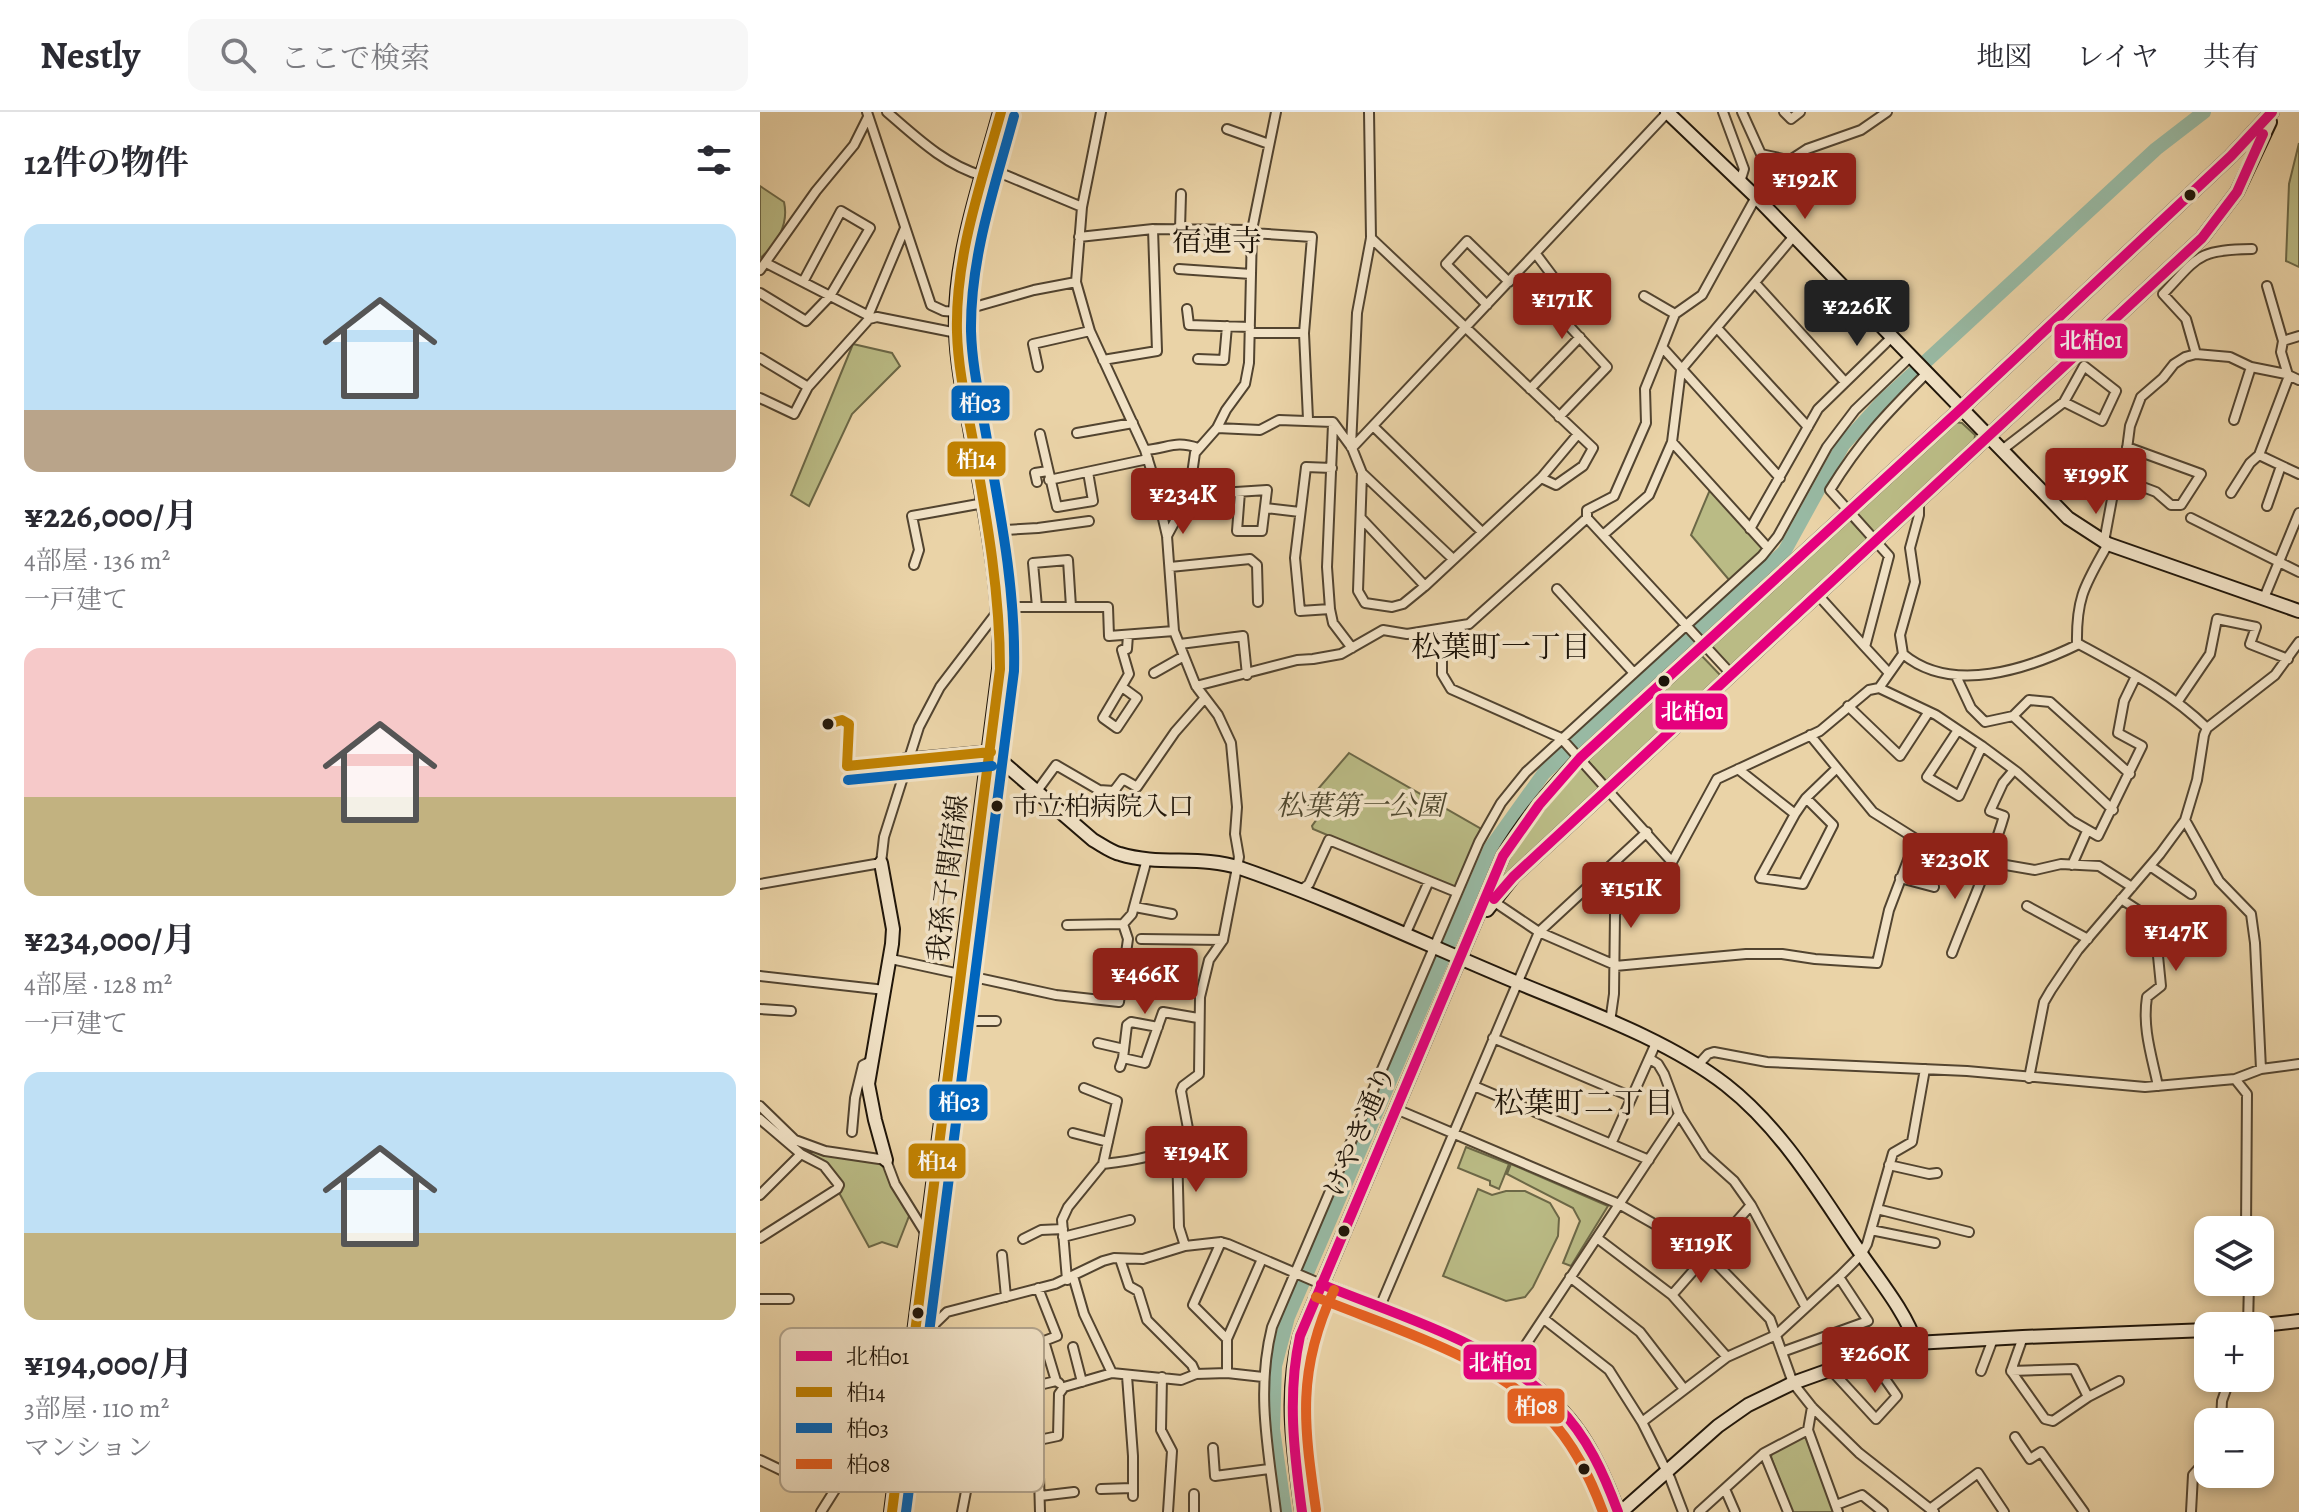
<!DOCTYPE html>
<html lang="ja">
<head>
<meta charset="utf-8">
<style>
	body { margin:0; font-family:Alegreya,"Noto Serif JP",serif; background:#f7f7f7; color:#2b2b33; height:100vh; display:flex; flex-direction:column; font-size:30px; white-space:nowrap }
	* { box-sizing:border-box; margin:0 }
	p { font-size:26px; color:#7c7c81 }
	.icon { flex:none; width:44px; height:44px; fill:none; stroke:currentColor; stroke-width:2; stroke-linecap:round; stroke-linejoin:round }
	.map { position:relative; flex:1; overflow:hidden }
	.details { display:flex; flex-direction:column; background:#fff; width:760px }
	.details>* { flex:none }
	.tools { position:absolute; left:1434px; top:1104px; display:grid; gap:16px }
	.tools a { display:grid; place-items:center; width:80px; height:80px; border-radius:16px; background:#fff; box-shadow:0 4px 12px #0003; font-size:40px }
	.price { position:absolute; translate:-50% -68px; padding:0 18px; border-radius:8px; background:#8f2418; color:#fff; font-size:26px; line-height:52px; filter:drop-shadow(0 2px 4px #0008) }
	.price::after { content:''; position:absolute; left:50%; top:48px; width:24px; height:18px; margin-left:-12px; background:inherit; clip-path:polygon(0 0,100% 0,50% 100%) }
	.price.on { background:#222; color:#fff }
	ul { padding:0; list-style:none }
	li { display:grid; align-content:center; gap:16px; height:424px; padding:0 24px }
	li span { display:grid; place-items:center; height:248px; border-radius:16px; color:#555 }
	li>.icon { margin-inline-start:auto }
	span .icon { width:144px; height:144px; fill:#fffc; stroke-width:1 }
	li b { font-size:34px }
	h2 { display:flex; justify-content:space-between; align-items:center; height:96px; padding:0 24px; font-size:34px }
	header { display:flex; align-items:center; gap:48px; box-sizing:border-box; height:112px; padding:0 40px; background:#fff; border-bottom:2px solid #e1e1e2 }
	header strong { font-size:38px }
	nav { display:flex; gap:44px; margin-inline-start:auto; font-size:28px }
	.search { width:560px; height:72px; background:#f7f7f7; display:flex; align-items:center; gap:20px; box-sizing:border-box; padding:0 28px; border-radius:16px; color:#7c7c81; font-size:30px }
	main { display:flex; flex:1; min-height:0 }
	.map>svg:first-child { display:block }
</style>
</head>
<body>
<header>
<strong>Nestly</strong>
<div class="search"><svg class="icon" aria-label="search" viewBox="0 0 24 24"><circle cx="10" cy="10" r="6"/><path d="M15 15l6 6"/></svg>ここで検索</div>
<nav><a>地図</a><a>レイヤ</a><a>共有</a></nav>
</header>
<main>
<section class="details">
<h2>12件の物件<svg class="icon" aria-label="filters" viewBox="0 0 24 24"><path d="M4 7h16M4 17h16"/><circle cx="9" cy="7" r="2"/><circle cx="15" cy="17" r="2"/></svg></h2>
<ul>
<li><span style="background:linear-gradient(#bfe0f5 75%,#b9a48a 0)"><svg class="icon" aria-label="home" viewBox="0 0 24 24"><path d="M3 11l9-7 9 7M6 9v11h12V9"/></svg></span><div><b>¥226,000/月</b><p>4部屋 · 136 m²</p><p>一戸建て</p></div></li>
<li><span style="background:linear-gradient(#f6c9c9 60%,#c2b280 0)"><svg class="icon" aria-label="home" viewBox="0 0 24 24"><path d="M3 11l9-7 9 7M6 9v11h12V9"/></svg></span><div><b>¥234,000/月</b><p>4部屋 · 128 m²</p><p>一戸建て</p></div></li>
<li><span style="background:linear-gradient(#bfe0f5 65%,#c2b280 0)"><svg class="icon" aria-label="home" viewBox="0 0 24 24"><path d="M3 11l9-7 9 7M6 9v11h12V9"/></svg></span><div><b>¥194,000/月</b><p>3部屋 · 110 m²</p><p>マンション</p></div></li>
</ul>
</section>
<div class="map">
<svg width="1539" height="1400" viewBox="0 0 1539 1400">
	<rect width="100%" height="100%" fill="#ead3a7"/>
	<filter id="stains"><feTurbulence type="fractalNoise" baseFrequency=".0025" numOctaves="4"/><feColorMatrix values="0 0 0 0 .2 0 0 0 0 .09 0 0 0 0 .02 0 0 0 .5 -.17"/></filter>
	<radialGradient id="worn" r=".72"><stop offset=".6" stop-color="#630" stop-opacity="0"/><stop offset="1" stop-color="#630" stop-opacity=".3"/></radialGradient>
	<path fill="#babb85" stroke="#6c6847" stroke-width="2" d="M1539 31V155L1526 149 1529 72Z
		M0 74 24 90C29 112 17 133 0 146Z
		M93 232 132 241 140 254 92 302 49 394 31 383Z
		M1193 310 1202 311 1215 323 1214 333 1114 422 1096 403V399Z
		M952 379 1005 437 970 469 931 423 949 380Z
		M1087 408H1090L1108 427V431L971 556 951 535 952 532Z
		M940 542 963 566 847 670 827 648V645Z
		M589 641 723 718 695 777 553 717 552 714 559 704 546 691Z
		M818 653H822L841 675 735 780C736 739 792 684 818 653Z
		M0 994 35 1028 65 1039 126 1048 151 1099 137 1135 122 1130 109 1135 77 1077 78 1069 0 1007Z
		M706 1035 749 1052 739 1077 730 1073V1069L698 1056Z
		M751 1052 848 1094 811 1154 803 1151 820 1109 813 1096 747 1062Z
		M718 1077 732 1083 746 1079H765L790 1091 799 1106 798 1124 773 1175 765 1185 746 1189 683 1164Z
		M1043 1325 1046 1326 1074 1400H1032L1011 1345 1012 1341Z"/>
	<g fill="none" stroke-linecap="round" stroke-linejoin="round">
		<path stroke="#98b9a3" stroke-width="14" d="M525 1400 513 1317 515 1254 528 1205 731 735 784 661 1024 440 1083 333 1122 290 1396 37 1444 0"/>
		<defs>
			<path id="street" d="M107 0 171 193 184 199 197 200 274 178 316 170
				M127 0C157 26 185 53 223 64
				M963 0 984 57 980 70
				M982 0 1001 42 1028 48
				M1024 0 1031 7 1040 0
				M467 17 509 32
				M226 55 322 95
				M420 117 421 82
				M492 121 552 125 544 221 548 307
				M319 125 393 117 492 118
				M611 126 833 336 823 354 796 373 781 366
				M776 142 794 166 798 195 811 216 847 255 799 305
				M6 151 113 206
				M419 157 491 162
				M0 158 56 79 94 33 108 5
				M995 171 1085 270
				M1507 174 1523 229 1521 240 1528 263
				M0 181 46 209 70 184 110 116 81 99 43 170
				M884 184 915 202 942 183 996 85 1024 52 1047 37 1101 18 1127 0
				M727 193 686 152 707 129 749 170
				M427 197 429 213 490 215
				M915 202 902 235 1020 366
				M108 204 145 116
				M957 216 1048 315
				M490 221H544
				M1523 229 1539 224
				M1436 242 1426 207 1403 182C1439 144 1437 138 1492 137
				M0 246 48 275 109 207 117 205 197 221
				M438 247 464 248 467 214
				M343 248 397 239 393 117
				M278 255 273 232 330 219
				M1529 264 1499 343 1539 362
				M770 277 820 225
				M0 286 34 302 48 275
				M1474 308 1491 255
				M573 312 567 455 570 497 573 511 592 536
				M613 314 722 420
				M457 316 500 318 519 308 573 310 592 336 602 361 693 447
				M317 321 373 311
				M280 322 297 395 333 389 328 360
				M912 330 1008 436
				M591 335 597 201 611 126 609 0
				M592 336 908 0
				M385 338C409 336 415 328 438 336
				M1242 338 1304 290 1342 309 1356 279 1324 254 1304 290
				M602 361 598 479 605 491 632 495 643 492 665 474 781 366 818 322
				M1354 364 1396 380 1411 393H1421L1441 362 1367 335
				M289 368 388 347
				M277 370 275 361 288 359
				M1471 381 1490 351 1499 343
				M429 383 507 378 502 419H477L480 380
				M1507 394 1521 354
				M505 396 540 400
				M601 406 665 474
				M827 406V398L854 384 886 311 885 277 902 235
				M1431 406 1539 460
				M990 417 1058 297 1132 225
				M229 419 278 416 329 409
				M843 423 889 383 912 330 921 258 1034 124
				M407 424 429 383 435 341 457 316 466 298 485 272 489 251 492 118 516 0
				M1344 430 1352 387 1351 373 1367 337 1370 314 1381 285 1403 266 1414 252 1425 245 1436 242 1470 245 1491 255 1526 262 1539 268
				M154 453 159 438 152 404 224 391
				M410 455 490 447 497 453 498 490
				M797 477 873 560
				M1057 482 1105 535
				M1504 486 1539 401
				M277 495 273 451 308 448 311 495
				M570 497 540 499 535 446 546 355 572 356
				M682 518V562L691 577 801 626 912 750 957 667 1060 619 1109 578 1119 576 1143 542C1192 583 1268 557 1319 532 1366 558 1409 579 1447 616
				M420 532 483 524 487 563
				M1317 533C1316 485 1325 473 1348 432
				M1143 542 1140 523 1155 470 1150 436 1159 403V388
				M394 561 424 544
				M1129 561 1105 535 1129 444 1070 378C1100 329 1127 301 1167 261
				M1197 566 1211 596 1225 610 1253 604 1269 588 1290 590 1370 662
				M436 574 537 548 553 547 581 542 623 518 647 522 709 512 827 406 972 563
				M362 575 377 586 357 616 343 606 369 562 362 538 367 537 368 523
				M1119 576 1176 603 1222 634 1257 660 1312 709 1338 724 1382 634 1358 621 1364 589 1376 564
				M1418 589 1450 542 1457 507 1496 515 1490 532 1528 547
				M1088 594 1140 644 1168 601
				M1253 604 1353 698
				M1198 618 1167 665 1199 684 1222 634
				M1050 623 1113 700 1156 727
				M978 657 1035 702 1000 766 1043 772 1073 713 1046 686
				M277 679 296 653 339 678 354 679 363 667 377 675 415 620 444 587
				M1035 702 1046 686 1077 656
				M1425 708 1459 769 1491 802 1495 831 1501 957
				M1312 753 1327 719
				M1390 754 1431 782
				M1140 766 1174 775
				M0 772 121 751 124 725 159 615 180 575 241 495H348L349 524 414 519
				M541 778 549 772 569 728 696 780
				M1361 787 1407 817 1397 834 1401 874 1387 885C1382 916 1392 945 1398 974
				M733 789 779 820 855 853
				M1267 794 1328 827
				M375 795 412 802
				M307 813 363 812 372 802 387 747
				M645 823 669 769
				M381 827 463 828
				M1192 841C1210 794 1230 752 1244 704L1230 699 1243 671 1254 658
				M131 847 296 883 359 890 368 827 363 812
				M855 854 986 842H1022L1055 847 1117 851 1129 798 1156 727 1211 747 1275 758 1301 752 1339 754 1372 775
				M0 864 125 878
				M0 897 31 899
				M197 909H236
				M850 910 854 882 855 802C867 775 899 798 912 750
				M733 926 872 985
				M338 931 364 937
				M363 946 367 913 371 910 398 915
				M890 947 898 952 904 962 919 1002 945 1043 974 1069 991 1093 1045 1194
				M938 953 948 942 954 940 1007 950 1207 959 1385 975 1475 967 1501 957 1539 952
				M360 955 363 946 385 951 403 900 438 906
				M1269 966 1284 890 1291 878 1318 838 1400 742 1425 708 1437 668 1444 623 1447 616 1515 563 1539 530
				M1475 967 1487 982 1486 1118
				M714 974 889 1048
				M324 976 357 989 343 1052
				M0 994 35 1028 65 1039 126 1048 135 1072 166 1122
				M636 997 859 1092 947 1142 1010 1207 1033 1271 1052 1295 1099 1341 1174 1400
				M0 1007 41 1042 64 1054 79 1073 77 1077 0 1126
				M92 1020 95 986 103 953 111 949
				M313 1021 348 1030
				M851 1032 896 931
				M417 1036 419 1115 425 1134
				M1129 1053 1169 1062 1177 1061
				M0 1083 41 1042
				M1117 1097 1209 1120
				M1111 1118 1175 1131
				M303 1125 370 1108
				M837 1126 912 1183 967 1245
				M263 1127 281 1118 303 1117
				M461 1130 433 1193 467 1227V1261
				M242 1143 246 1185
				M360 1147 369 1174 378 1179 387 1208 432 1253 436 1262
				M313 1164 324 1202 352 1261
				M810 1165 880 1220 924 1277
				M1079 1165 1101 1143 1107 1132 1133 1041 1152 1030 1165 957
				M307 1168 302 1108 308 1095 343 1052C363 1050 424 1042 429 1022L421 979 423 974 439 962 440 885 449 848 463 828 479 745 475 722 477 695 471 631 458 603 436 574 414 519 407 424 393 364 385 338 330 219 316 170 322 95 341 0
				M278 1176 297 1224 284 1229 296 1269 299 1271
				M912 1183 991 1093
				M0 1187H29
				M619 1197 779 820 887 720
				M784 1207 849 1258 882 1310
				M1488 1214 1489 1170
				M1263 1225 1251 1259 1285 1307 1293 1309 1328 1285 1359 1269
				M467 1227 502 1147
				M155 1231 187 1200 295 1172 343 1149 354 1146 383 1147 425 1134 461 1130 468 1132 561 1172
				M313 1235 322 1270
				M751 1255 919 1002
				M1071 1258 1116 1307 1137 1284 1109 1244
				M1221 1259 1233 1227
				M1251 1259 1314 1257 1328 1285
				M367 1264 373 1344V1384
				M402 1265 401 1318 412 1339 408 1400
				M245 1273 242 1280 245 1300 261 1298
				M275 1274 267 1226 242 1227 245 1273 275 1274 296 1269
				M68 1281 106 1277 147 1284
				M1461 1310 1462 1289 1470 1266
				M1048 1318 1052 1295
				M1255 1325 1270 1347 1281 1340 1324 1400
				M453 1336 455 1364 509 1357
				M1004 1341 1028 1400
				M0 1348 25 1360 78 1373 61 1400
				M279 1365V1328L298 1324 299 1282 304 1275 352 1261 421 1268 436 1262 467 1261 503 1265
				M136 1367 208 1369 279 1365 280 1400
				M341 1377 372 1376
				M965 1377 975 1400
				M434 1382V1400
				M280 1384 314 1380
				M1076 1393 1102 1383 1123 1400
				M1170 1397 1218 1361 1244 1400
				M202 1400 208 1369
				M516 1400C508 1336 496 1279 512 1215L719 730 741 691 766 660 1002 444 1018 424 1067 335 1095 298 1151 244
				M923 1400 910 1366 882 1310 967 1245 1016 1223 1079 1165 1108 1209 1022 1240
				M939 1400 1004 1341 1048 1318 1078 1400
				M1431 1400 1433 1363 1448 1346"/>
			<path id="secondary" d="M907 0 996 85 1308 406 1348 432 1539 499
				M146 648 231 640 333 728C342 733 351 740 360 742 399 754 442 743 480 756 570 787 656 828 744 865 817 896 904 925 966 973 1021 1016 1057 1077 1095 1133 1112 1159 1148 1202 1155 1231
				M121 751 133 817 132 832 108 972 115 1008 126 1048
				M727 798 753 765 1442 126 1477 80 1510 10
				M561 1172C648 1210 767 1241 821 1323 837 1347 848 1373 858 1400
				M1494 1214 1539 1209
				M542 1400C534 1340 524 1284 540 1224L743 744C765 707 791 677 820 646L1202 296 1471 44 1512 0
				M861 1400 958 1314 988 1293 1033 1271 1134 1235 1155 1231 1263 1225 1448 1218"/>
			<path id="primary" d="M132 1400 240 557C243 476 225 397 211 316 205 285 198 252 197 220 194 146 222 70 241 0"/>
		</defs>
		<use href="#street" stroke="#524430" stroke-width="12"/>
		<use href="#secondary" stroke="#1f1509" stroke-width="16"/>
		<use href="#primary" stroke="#1f1509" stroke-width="18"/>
		<use href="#street" stroke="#f1e2c6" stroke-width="8"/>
		<use href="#secondary" stroke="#f1e2c6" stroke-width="12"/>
		<use href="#primary" stroke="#ead3a7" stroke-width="14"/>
		<defs>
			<path id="bus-1" d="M734 787 753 765 1442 126 1477 80 1503 22
				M561 1172C641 1205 736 1231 798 1295 827 1324 844 1362 858 1400
				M542 1400C534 1340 527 1283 540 1224L743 744 779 693 820 646 1202 296 1471 44 1512 0"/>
			<path id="bus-2" d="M68 612 82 608 89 612 87 654
				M87 654 231 640
				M132 1400 240 557C240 481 227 408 214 334 207 296 198 258 197 220 195 144 221 72 241 0"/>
			<path id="bus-3" d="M88 668 232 654
				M146 1400 254 559C256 481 241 405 227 328 221 292 212 256 211 219 210 145 235 74 254 4"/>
			<path id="bus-4" d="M556 1185C631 1216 731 1244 788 1305 814 1332 830 1365 843 1400
				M556 1398C544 1313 536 1259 574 1178"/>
		</defs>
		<use href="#bus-1" stroke="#f1e2c6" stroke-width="16"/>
		<use href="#bus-2" stroke="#f1e2c6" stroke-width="16"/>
		<use href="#bus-3" stroke="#f1e2c6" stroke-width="16"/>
		<use href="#bus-4" stroke="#f1e2c6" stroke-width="16"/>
		<use href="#bus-1" stroke="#e5007d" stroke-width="10"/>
		<use href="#bus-2" stroke="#c18202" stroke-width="10"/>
		<use href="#bus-3" stroke="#0065bd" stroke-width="10"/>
		<use href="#bus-4" stroke="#e76121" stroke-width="10"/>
	</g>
	<g fill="#1f1509" stroke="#f1e2c6" stroke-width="3">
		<circle cx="1430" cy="83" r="7"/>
		<circle cx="904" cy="569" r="7"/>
		<circle cx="68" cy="612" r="7"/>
		<circle cx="237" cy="694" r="7"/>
		<circle cx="584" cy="1119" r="7"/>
		<circle cx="158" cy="1201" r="7"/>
		<circle cx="824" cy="1357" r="7"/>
	</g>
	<g text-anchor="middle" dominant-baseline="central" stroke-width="7" stroke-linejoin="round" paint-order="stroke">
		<g font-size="26" fill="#1f1509" stroke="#f1e2c6" text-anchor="start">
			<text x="252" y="694">市立柏病院入口</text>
		</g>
		<g font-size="28" font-style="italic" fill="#4e472e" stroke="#f1e2c6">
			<text x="600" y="694">松葉第一公園</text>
		</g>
		<g font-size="28" fill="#1f1509" stroke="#f1e2c6">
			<text transform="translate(188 766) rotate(-83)">我孫子関宿線</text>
			<text transform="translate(600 1019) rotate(-67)">けやき通り</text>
		</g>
		<g font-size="30" fill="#1f1509" stroke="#f1e2c6">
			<text x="457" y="129">宿連寺</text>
			<text x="741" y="535">松葉町一丁目</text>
			<text x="824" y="991">松葉町二丁目</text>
		</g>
	</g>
	<rect x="20" y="1216" width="264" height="164" rx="12" fill="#f1e2c6" stroke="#b2a48d" stroke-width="2"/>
	<rect x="36" y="1239" width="36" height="10" fill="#e5007d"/>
	<rect x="36" y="1275" width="36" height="10" fill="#c18202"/>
	<rect x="36" y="1311" width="36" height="10" fill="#0065bd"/>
	<rect x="36" y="1347" width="36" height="10" fill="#e76121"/>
	<g font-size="22" fill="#1f1509">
		<text x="86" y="1252">北柏01</text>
		<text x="86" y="1288">柏14</text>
		<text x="86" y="1324">柏03</text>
		<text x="86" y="1360">柏08</text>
	</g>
	<g stroke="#f1e2c6" stroke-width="3">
		<rect x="1293" y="210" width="76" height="38" rx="8" fill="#e5007d"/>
		<rect x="190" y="272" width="61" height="38" rx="8" fill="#0065bd"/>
		<rect x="186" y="328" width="61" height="38" rx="8" fill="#c18202"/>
		<rect x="894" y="580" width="75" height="39" rx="8" fill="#e5007d"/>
		<rect x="168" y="971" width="61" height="39" rx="8" fill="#0065bd"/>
		<rect x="147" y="1030" width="60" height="38" rx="8" fill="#c18202"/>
		<rect x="702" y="1231" width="76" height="38" rx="8" fill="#e5007d"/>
		<rect x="746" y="1275" width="60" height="38" rx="8" fill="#e76121"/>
	</g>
	<g font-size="22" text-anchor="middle" font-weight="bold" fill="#fff">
		<text x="1331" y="236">北柏01</text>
		<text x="220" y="299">柏03</text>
		<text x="216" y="355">柏14</text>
		<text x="932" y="607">北柏01</text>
		<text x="199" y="998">柏03</text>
		<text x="177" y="1057">柏14</text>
		<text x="740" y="1258">北柏01</text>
		<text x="776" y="1302">柏08</text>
	</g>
	<rect width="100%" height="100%" filter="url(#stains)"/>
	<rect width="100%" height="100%" fill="url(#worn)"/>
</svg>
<div class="tools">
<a><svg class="icon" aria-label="layers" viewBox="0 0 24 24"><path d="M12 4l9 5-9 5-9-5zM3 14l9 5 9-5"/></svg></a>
<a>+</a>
<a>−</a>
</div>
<b class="price" style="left:1045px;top:109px">¥192K</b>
<b class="price" style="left:802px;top:229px">¥171K</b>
<b class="price on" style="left:1097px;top:236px">¥226K</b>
<b class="price" style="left:1336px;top:404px">¥199K</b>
<b class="price" style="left:423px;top:424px">¥234K</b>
<b class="price" style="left:1195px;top:789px">¥230K</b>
<b class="price" style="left:871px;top:818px">¥151K</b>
<b class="price" style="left:1416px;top:861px">¥147K</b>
<b class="price" style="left:385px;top:904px">¥466K</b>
<b class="price" style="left:436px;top:1082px">¥194K</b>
<b class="price" style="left:941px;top:1173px">¥119K</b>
<b class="price" style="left:1115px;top:1283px">¥260K</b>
</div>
</main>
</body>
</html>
